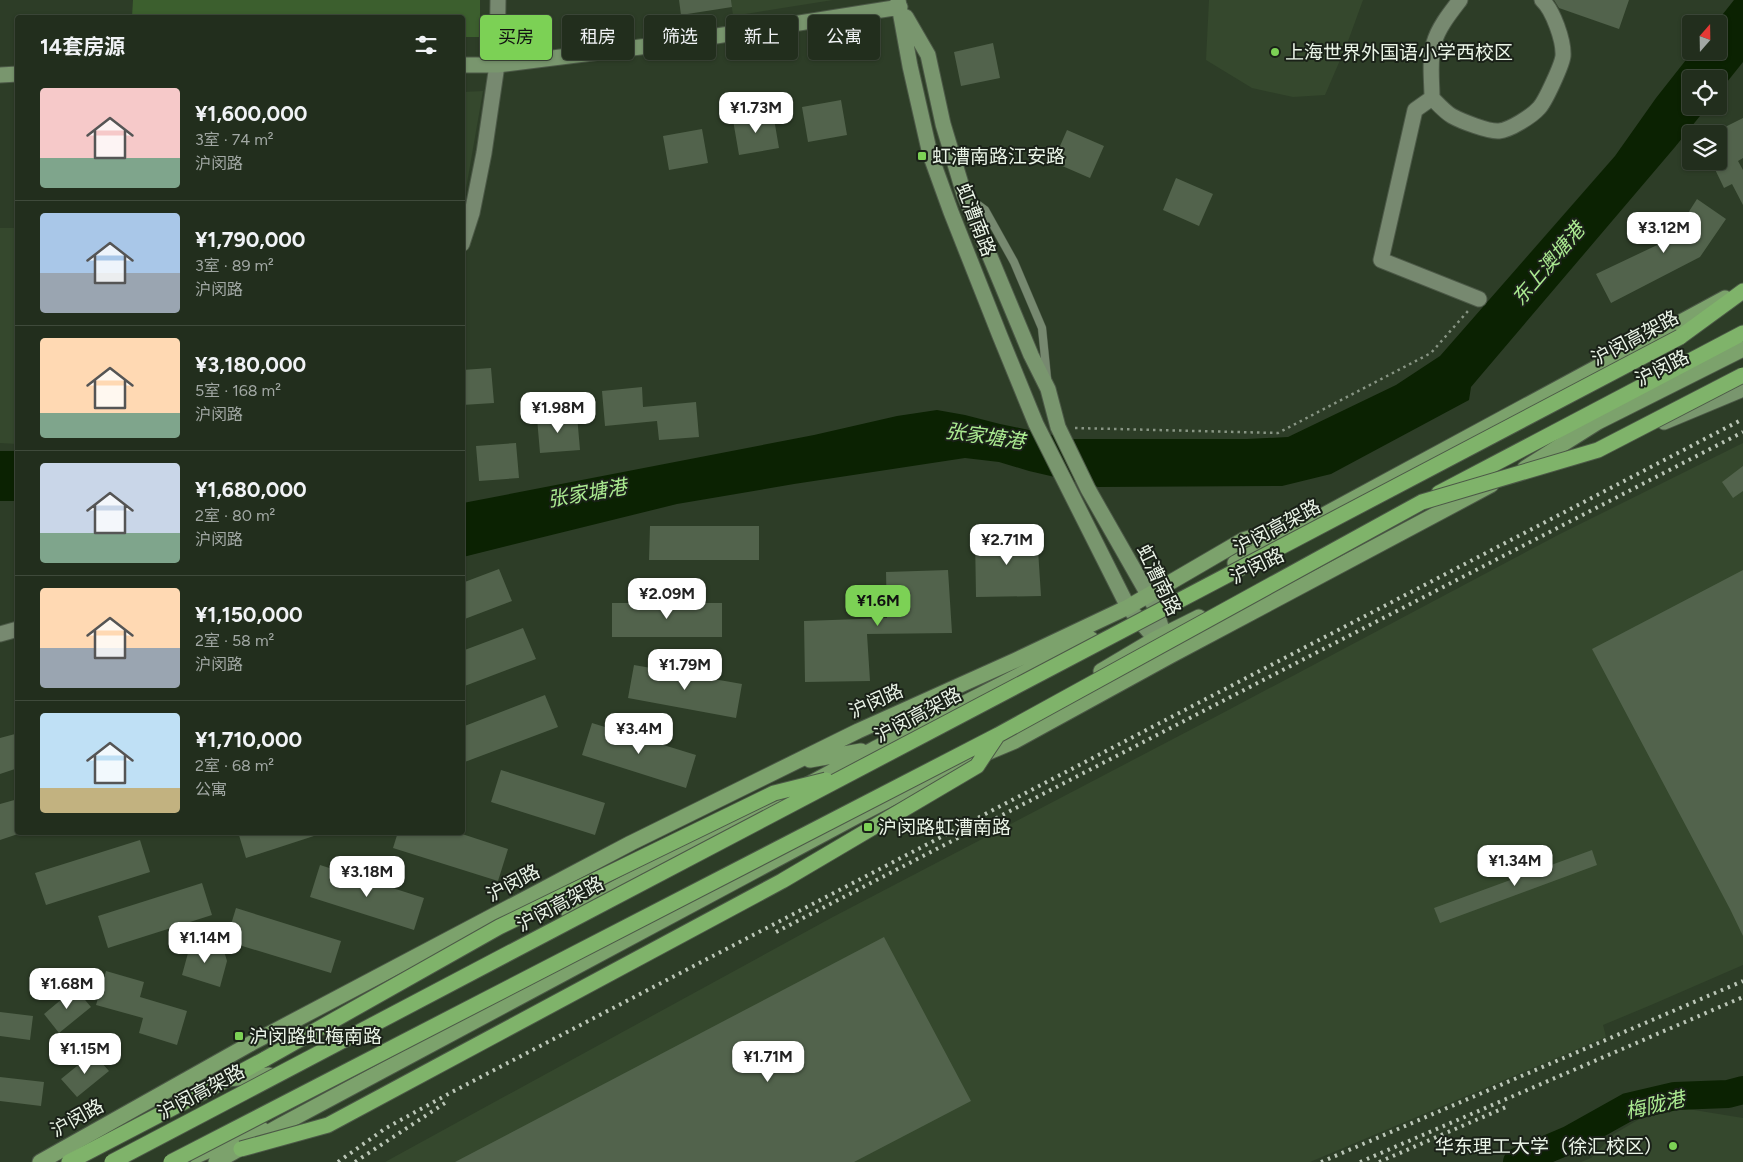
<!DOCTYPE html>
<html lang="zh">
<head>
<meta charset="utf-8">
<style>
	body { margin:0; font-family:Figtree,"Noto Sans SC",sans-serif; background:#2e3a2a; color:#f1f3f6; height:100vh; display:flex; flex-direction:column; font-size:19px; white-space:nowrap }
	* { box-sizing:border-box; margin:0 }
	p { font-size:16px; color:#a2a8a4 }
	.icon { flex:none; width:28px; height:28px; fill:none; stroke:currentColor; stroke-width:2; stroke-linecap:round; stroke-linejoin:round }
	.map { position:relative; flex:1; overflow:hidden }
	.details { position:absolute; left:15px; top:15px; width:450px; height:820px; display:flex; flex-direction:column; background:#222e1d; border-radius:5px; box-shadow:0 1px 4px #0004,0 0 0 1px #3f4a3b }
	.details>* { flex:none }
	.top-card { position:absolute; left:480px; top:15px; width:475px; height:45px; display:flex; gap:10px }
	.needle { width:32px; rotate:20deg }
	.controls { position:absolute; left:1682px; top:15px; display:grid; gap:10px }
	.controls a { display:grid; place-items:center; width:45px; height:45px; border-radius:5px; background:#222e1d; box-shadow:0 1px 4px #0004,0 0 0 1px #3f4a3b; font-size:25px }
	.price { position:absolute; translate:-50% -42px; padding:0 11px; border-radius:10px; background:#fff; color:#222; font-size:16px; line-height:32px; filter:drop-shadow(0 1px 2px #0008) }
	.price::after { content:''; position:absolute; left:50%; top:30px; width:15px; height:11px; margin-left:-8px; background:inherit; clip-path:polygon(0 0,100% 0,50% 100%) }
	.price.selected { background:#7cd155; color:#111 }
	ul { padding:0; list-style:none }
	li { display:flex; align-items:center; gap:15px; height:125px; padding:0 25px }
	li+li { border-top:1px solid #3f4a3b }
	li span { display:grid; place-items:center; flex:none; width:140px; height:100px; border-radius:5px; color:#555 }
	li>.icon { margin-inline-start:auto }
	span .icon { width:60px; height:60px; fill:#fffc; stroke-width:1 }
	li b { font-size:21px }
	h2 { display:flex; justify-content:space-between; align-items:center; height:60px; padding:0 25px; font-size:21px }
	.tag { padding:0 18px; border-radius:5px; background:#222e1d; box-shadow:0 1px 4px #0004,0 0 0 1px #3f4a3b; font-size:18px; line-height:45px }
	.tag.selected { background:#7cd155; color:#111 }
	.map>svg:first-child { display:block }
</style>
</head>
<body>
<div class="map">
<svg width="1743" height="1162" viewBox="0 0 1743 1162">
	<rect width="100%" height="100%" fill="#2d3d27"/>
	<path fill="#35482d" d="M731 0H833L733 16Z
		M1209 0H1363L1347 44 1325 95 1293 97 1252 88 1206 60Z
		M483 91 463 206V92Z
		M0 228H17V444L0 443Z
		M1743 443V965L1651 1005 1603 1025 1606 1037 1310 1162H385L831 918 1217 716 1560 534Z
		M1688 1109 1743 1118V1162H1581L1591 1158 1614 1134 1648 1114Z"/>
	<path fill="#3c5f2e" d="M133 0H480V37H463L462 18 132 17Z"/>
	<path fill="#0b2202" d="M1734 0H1743V62L1719 92V79H1691V106H1708L1675 147 1482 374 1471 387 1469 400 1331 474 1282 486 1098 487 1029 471 999 462 965 458 794 484 677 504 463 557V503L814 435 897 416 937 410 965 415 1000 424 1072 439H1247L1288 437 1396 385 1440 356 1615 156 1656 98 1693 51H1719V24H1715Z
		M0 451H17V501H0Z"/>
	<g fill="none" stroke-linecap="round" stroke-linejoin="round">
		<path stroke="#0b2202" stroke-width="28" d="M1517 1162 1569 1140 1628 1107 1675 1096 1728 1094 1743 1090"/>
	</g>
	<path fill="#52634c" d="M679 0H731L732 7 681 15Z
		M1554 0H1629L1619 29 1559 8Z
		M993 43 1000 78 961 86 954 52Z
		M841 100 847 135 808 142 802 107Z
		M773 113 779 148 739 155 733 120Z
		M1743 118V158L1738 161 1743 170V205L1732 184 1724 188 1711 161H1719V130Z
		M702 129 708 163 669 170 663 136Z
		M1067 130 1104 146 1090 178 1053 162Z
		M1176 178 1213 194 1199 226 1163 210Z
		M1697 199 1726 219 1700 257 1611 303 1596 274 1672 238Z
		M491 368 494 403 462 405V370Z
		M642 387 643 407 696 402 699 437 659 440 657 421 605 426 602 391Z
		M577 415 580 450 540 453 537 418Z
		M516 443 519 478 479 481 476 446Z
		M1743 466V491L1733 498 1722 482Z
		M650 526H759V560H649Z
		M1037 534 1041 596 976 597 975 536Z
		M499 569 512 601 462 620V583Z
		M948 570 952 633 867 634 870 681 805 682 804 621 887 618 886 572Z
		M1743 570V936L1730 909 1592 649Z
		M612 603H722V637H612Z
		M523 628 536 659 462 687V651Z
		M634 665 742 684 736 718 628 698Z
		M545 695 558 727 462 763V727Z
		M592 723 696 755 686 788 582 755Z
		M15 734 18 742V768L0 774V738Z
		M501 770 605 803 595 835 491 802Z
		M18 799V834L0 840V804Z
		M238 832H316L317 835 246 858Z
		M398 832H456L508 849 498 881 393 848Z
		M140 840 150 872 46 905 35 873Z
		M1592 850 1597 865 1440 923 1434 908Z
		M320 865 424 898 414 930 310 897Z
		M202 883 212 915 108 948 98 916Z
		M236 908 341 941 331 973 226 941Z
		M884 937 971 1101 854 1162H455Z
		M191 942 224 951 227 961 220 987 182 975Z
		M106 971 144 982 140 997 187 1011 177 1045 139 1033 143 1018 96 1005Z
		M75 988 91 1007 59 1033 44 1014Z
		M0 1012 33 1016 30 1040 0 1036Z
		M93 1053 109 1071 77 1097 61 1079Z
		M0 1077 44 1082 41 1106 0 1101Z"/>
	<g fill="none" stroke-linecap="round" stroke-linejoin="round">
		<defs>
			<path id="lane" d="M969 198 985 210 1014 262 1042 328 1047 378"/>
			<path id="street" d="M1460 0C1450 13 1438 28 1434 43 1429 60 1432 81 1432 98 1438 104 1445 112 1452 116 1461 121 1489 132 1499 131 1510 130 1532 116 1539 108 1545 102 1562 65 1563 56 1564 41 1553 10 1542 0
				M1432 98 1415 110 1381 260 1479 299
				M462 244 472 213 484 153 497 65 498 0
				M0 634 18 629"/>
			<path id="secondary" d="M898 0 910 66 930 154 951 212 1000 336 1036 424 1128 607 1163 648
				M906 17 928 55 943 124 964 194 1031 355 1048 389 1058 427 1088 489 1149 596 1155 607 1167 646
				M462 65H497L672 43 900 7
				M0 75 18 74
				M1664 422 1743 389"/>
			<path id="primary" d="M1590 426 1743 349
				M1525 468 1598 422
				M1235 563 1725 298
				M1101 671 1155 639 1199 617
				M810 760 861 751
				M569 913 874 749 1091 639
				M228 1079 269 1075
				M196 1156 241 1136 263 1130
				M40 1162 250 1044 631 843 858 731 1016 660 1128 607 1243 540 1289 526
				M216 1162 283 1124 859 815 946 770 1015 741 1170 656 1491 485"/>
			<path id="highway" d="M1680 337 1743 291
				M1439 493 1743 333
				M69 1162 228 1079 265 1059"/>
		</defs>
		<use href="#lane" stroke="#4c5947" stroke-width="9"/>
		<use href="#street" stroke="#4c5947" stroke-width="17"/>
		<use href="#secondary" stroke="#4c5947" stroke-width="17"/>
		<use href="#primary" stroke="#4c5947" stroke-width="17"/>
		<use href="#highway" stroke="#4c5947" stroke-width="17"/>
		<path stroke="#889584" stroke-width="2.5" stroke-dasharray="2.5 4" stroke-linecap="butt" d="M1075 428 1278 433 1431 353 1468 311"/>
		<use href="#lane" stroke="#778970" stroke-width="8"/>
		<use href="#street" stroke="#778970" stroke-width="15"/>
		<use href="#secondary" stroke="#79966e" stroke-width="15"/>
		<use href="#primary" stroke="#7ca26c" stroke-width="15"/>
		<use href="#highway" stroke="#7fb36a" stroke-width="15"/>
		<path stroke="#bbc6b7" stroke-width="4" stroke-dasharray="2.5 5" stroke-linecap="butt" d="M776 932 1743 432
			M338 1162 386 1128 452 1092 1743 419
			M355 1162 445 1103
			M1321 1162 1743 981
			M1360 1162 1743 997
			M1379 1162 1506 1107"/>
		<defs>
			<path id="highway-bridge" d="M265 1059 499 927 774 793 826 780
				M241 1149 328 1125 782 881 977 766 997 736
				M112 1162 1680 337
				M171 1162 998 735 1422 502 1598 450 1743 375"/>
		</defs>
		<use href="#highway-bridge" stroke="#4c5947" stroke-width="17" stroke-linecap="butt"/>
		<use href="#highway-bridge" stroke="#7fb36a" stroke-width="15"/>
	</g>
	<g fill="#7cd155" stroke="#1a2118" stroke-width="2">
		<circle cx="1275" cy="52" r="5"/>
		<rect x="917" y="151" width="10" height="10" rx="2.5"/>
		<rect x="863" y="822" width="10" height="10" rx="2.5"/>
		<rect x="234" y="1031" width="10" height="10" rx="2.5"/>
		<circle cx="1673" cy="1146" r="5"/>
	</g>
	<g text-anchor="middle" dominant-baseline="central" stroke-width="4" stroke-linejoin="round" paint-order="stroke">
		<g font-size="19" fill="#eaf4e7" stroke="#1a2118" text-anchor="start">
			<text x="1285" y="52">上海世界外国语小学西校区</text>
			<text x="932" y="156">虹漕南路江安路</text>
			<text x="878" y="827">沪闵路虹漕南路</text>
			<text x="249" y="1036">沪闵路虹梅南路</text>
			<text x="1663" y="1146" text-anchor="end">华东理工大学（徐汇校区）</text>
		</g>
		<g font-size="19" fill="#eaf4e7" stroke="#1a2118">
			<text transform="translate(976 220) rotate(69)">虹漕南路</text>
			<text transform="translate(1635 338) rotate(-28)">沪闵高架路</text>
			<text transform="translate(1662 368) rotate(-27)">沪闵路</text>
			<text transform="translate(1277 527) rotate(-28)">沪闵高架路</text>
			<text transform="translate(1257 566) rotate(-26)">沪闵路</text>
			<text transform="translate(1159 580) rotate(64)">虹漕南路</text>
			<text transform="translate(876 701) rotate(-24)">沪闵路</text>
			<text transform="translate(918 715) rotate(-28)">沪闵高架路</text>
			<text transform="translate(513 883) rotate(-28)">沪闵路</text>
			<text transform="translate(560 904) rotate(-28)">沪闵高架路</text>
			<text transform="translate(201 1092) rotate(-28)">沪闵高架路</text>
			<text transform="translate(77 1118) rotate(-29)">沪闵路</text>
		</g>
		<g font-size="20" font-style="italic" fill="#abeb91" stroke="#1a2118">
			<text transform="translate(1548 264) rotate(-50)">东上澳塘港</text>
			<text transform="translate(985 436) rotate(8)">张家塘港</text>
			<text transform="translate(587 493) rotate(-10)">张家塘港</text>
			<text transform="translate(1655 1105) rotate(-13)">梅陇港</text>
		</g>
	</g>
</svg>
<div class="controls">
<a><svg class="needle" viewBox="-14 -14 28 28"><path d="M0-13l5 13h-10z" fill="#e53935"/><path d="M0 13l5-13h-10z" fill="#a2a8a4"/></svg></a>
<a><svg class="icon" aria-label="locate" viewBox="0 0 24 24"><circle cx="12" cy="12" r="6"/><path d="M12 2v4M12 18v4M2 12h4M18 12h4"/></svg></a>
<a><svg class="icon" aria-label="layers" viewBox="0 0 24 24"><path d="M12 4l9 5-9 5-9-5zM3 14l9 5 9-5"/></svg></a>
</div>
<b class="price" style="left:756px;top:134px">¥1.73M</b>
<b class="price" style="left:1664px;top:254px">¥3.12M</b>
<b class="price" style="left:558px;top:434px">¥1.98M</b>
<b class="price" style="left:1007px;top:566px">¥2.71M</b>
<b class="price" style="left:667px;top:620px">¥2.09M</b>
<b class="price selected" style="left:878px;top:627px">¥1.6M</b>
<b class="price" style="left:685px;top:691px">¥1.79M</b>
<b class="price" style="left:639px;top:755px">¥3.4M</b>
<b class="price" style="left:1515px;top:887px">¥1.34M</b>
<b class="price" style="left:367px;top:898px">¥3.18M</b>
<b class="price" style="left:205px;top:964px">¥1.14M</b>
<b class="price" style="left:67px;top:1010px">¥1.68M</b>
<b class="price" style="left:85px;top:1075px">¥1.15M</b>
<b class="price" style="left:768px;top:1083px">¥1.71M</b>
<div class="top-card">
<a class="tag selected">买房</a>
<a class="tag">租房</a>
<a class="tag">筛选</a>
<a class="tag">新上</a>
<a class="tag">公寓</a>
</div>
<section class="details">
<h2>14套房源<svg class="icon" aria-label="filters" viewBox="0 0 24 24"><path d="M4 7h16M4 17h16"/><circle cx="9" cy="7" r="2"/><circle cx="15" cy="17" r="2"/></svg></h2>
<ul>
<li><span style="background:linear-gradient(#f6c9c9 70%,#7fa58c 0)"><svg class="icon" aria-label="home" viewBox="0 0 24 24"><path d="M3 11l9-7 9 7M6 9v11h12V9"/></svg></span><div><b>¥1,600,000</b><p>3室 · 74 m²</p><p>沪闵路</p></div></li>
<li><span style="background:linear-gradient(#a9c7e8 60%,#9aa5b1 0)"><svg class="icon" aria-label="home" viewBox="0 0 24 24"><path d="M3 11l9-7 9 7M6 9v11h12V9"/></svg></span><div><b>¥1,790,000</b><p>3室 · 89 m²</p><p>沪闵路</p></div></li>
<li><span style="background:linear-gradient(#ffd9b3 75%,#7fa58c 0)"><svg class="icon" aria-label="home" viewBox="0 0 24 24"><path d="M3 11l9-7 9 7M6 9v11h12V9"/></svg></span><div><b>¥3,180,000</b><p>5室 · 168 m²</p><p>沪闵路</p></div></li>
<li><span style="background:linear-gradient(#c9d6e8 70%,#7fa58c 0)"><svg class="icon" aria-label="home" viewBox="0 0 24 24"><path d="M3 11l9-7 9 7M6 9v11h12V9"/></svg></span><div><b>¥1,680,000</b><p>2室 · 80 m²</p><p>沪闵路</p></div></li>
<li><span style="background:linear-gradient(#ffd9b3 60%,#9aa5b1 0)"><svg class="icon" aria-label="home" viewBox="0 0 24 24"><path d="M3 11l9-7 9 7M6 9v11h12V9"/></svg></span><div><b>¥1,150,000</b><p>2室 · 58 m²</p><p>沪闵路</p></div></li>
<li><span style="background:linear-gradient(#bfe0f5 75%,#c2b280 0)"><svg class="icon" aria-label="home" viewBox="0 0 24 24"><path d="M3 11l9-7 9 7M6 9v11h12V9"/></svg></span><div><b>¥1,710,000</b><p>2室 · 68 m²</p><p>公寓</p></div></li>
</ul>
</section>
</div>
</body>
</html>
